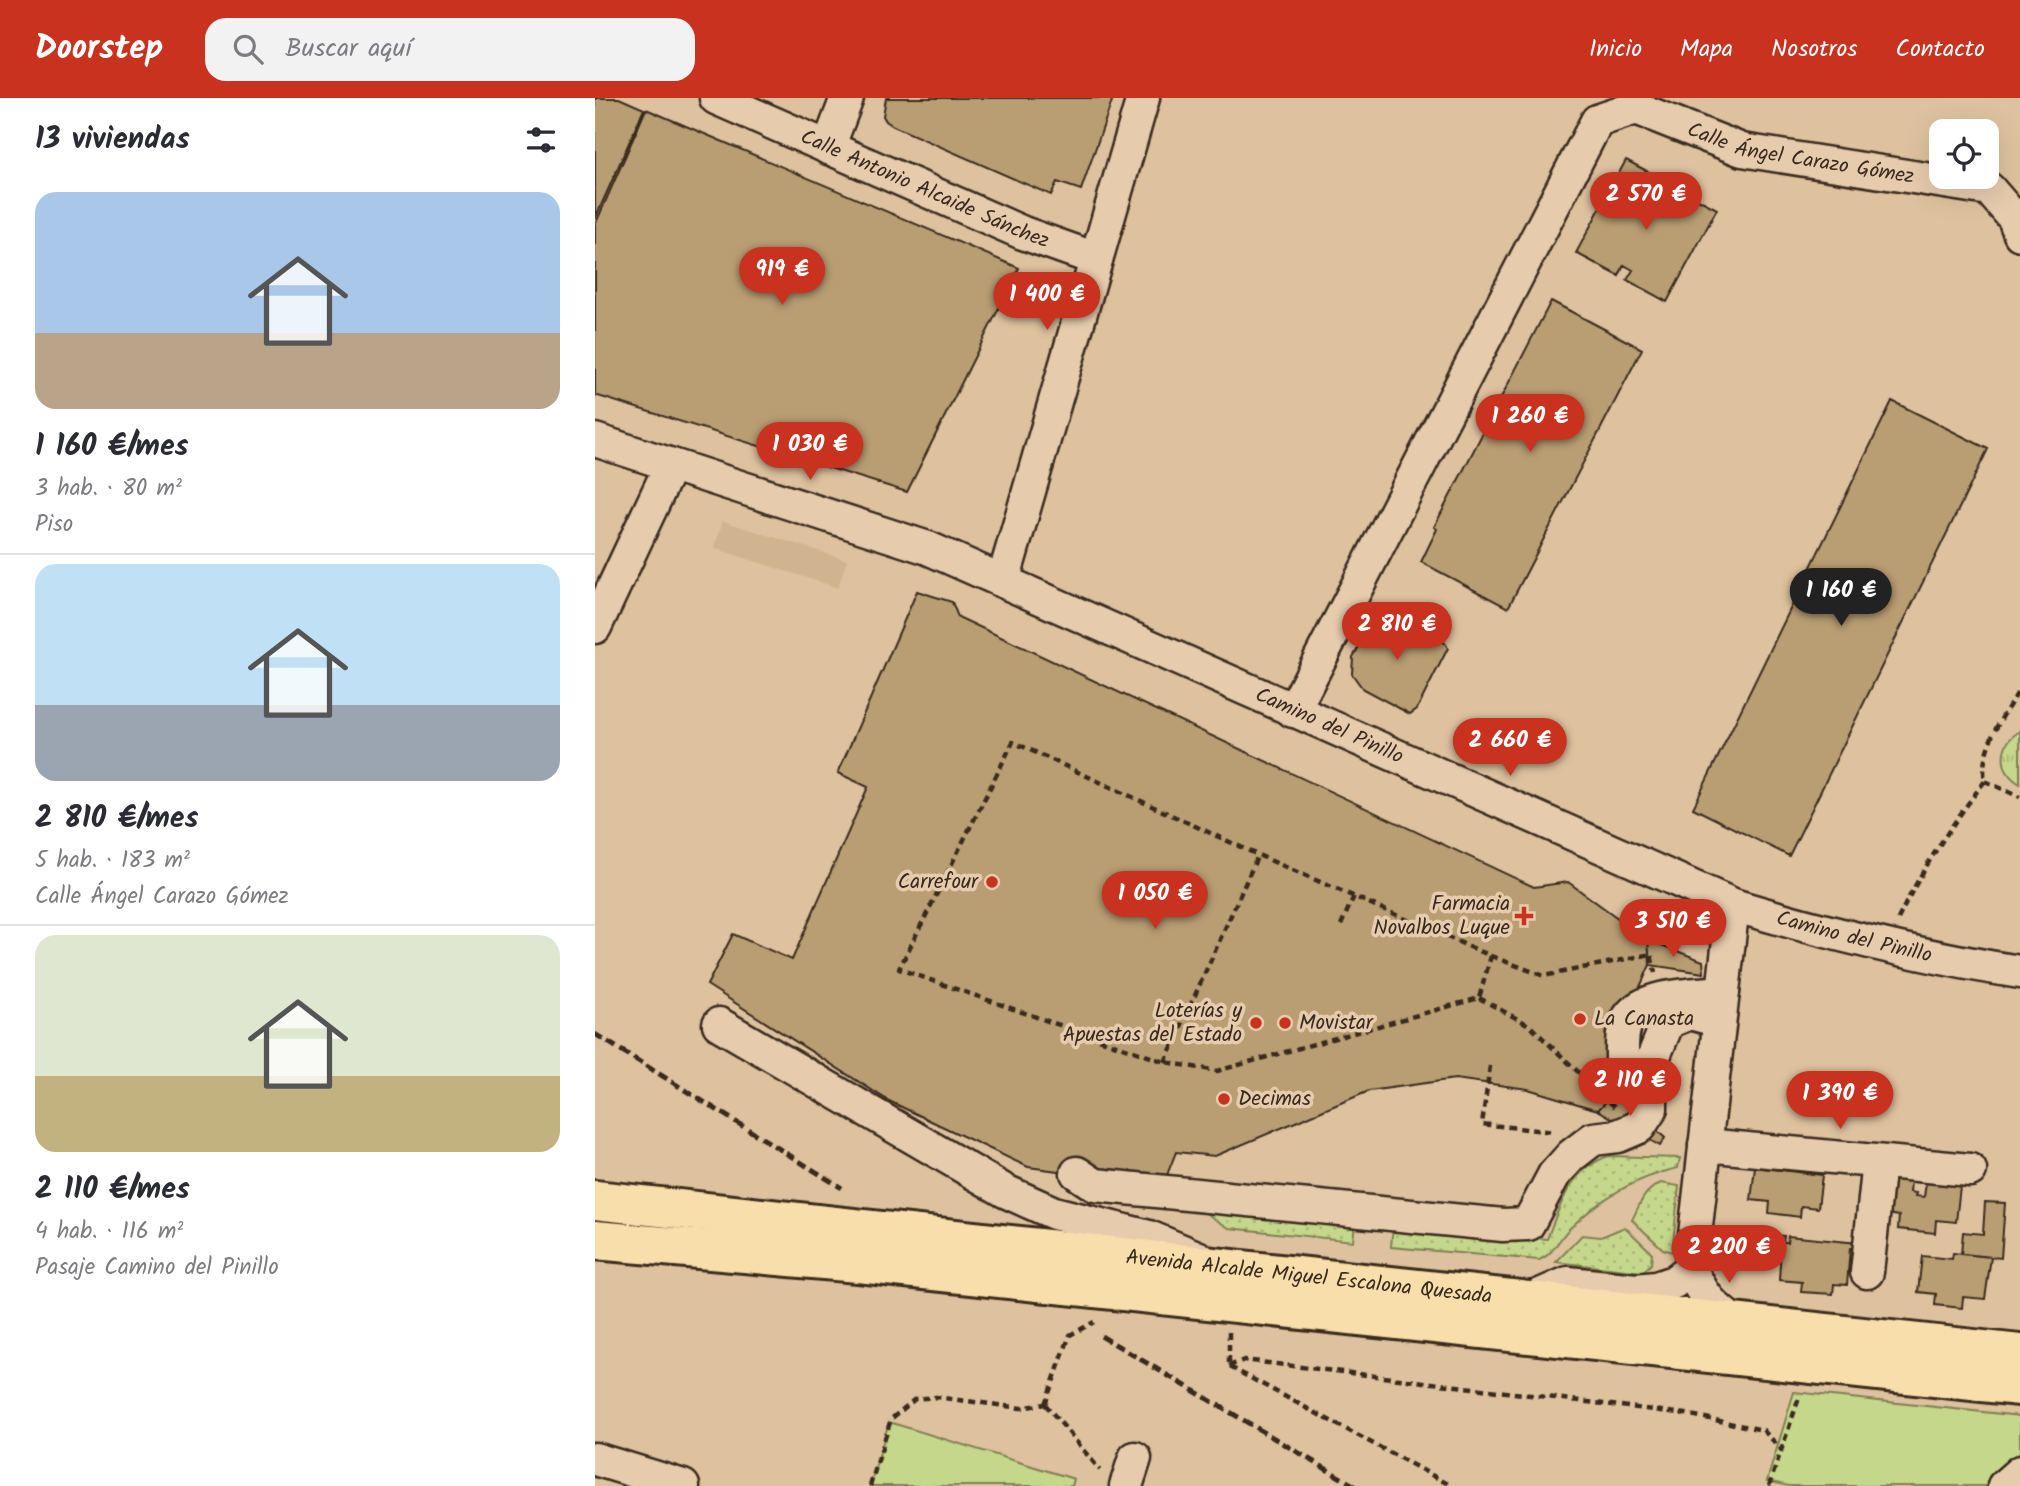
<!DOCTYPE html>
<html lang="es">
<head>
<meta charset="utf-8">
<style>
	body { margin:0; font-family:Kalam,sans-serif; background:#f2f2f3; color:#2b2b33; height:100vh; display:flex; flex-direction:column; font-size:26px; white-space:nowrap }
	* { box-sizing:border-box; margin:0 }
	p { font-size:23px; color:#7c7c81 }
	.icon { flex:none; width:38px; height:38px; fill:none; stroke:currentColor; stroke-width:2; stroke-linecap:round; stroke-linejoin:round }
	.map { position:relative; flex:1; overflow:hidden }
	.sheet { display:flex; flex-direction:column; background:#fff; width:595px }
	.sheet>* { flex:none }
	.tools { position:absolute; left:1334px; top:21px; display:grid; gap:14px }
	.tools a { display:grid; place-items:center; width:70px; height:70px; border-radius:14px; background:#fff; box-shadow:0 7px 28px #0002; font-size:35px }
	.price { position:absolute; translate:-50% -60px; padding:0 16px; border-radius:24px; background:#c8321e; color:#fff; font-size:23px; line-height:46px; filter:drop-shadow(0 2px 4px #0008) }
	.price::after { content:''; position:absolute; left:50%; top:42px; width:21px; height:16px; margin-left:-10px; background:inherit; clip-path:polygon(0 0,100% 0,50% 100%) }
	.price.selected { background:#222; color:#fff }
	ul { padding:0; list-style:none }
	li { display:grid; align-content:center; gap:14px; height:371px; padding:0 35px }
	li+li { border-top:2px solid #e1e1e2 }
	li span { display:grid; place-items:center; height:217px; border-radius:21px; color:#555 }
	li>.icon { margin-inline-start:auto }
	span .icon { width:126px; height:126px; fill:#fffc; stroke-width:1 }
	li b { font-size:30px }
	h2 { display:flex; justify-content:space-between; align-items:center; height:84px; padding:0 35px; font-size:30px }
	header { display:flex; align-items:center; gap:42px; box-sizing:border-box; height:98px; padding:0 35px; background:#c8321e; color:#fff }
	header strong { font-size:33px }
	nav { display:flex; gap:38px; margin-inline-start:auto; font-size:24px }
	.search { width:490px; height:63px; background:#f2f2f3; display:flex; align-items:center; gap:18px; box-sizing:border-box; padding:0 24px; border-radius:21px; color:#7c7c81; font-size:26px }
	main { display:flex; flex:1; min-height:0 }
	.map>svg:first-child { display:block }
</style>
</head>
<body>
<header>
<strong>Doorstep</strong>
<div class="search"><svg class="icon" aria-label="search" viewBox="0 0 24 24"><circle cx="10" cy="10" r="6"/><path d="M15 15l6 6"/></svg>Buscar aquí</div>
<nav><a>Inicio</a><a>Mapa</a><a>Nosotros</a><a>Contacto</a></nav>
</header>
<main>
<section class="sheet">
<h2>13 viviendas<svg class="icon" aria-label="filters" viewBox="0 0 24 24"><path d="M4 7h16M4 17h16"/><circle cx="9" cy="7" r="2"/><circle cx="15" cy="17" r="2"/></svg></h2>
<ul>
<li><span style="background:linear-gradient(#a9c7e8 65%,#b9a48a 0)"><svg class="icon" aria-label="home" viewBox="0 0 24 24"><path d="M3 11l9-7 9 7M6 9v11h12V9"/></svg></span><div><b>1 160 €/mes</b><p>3 hab. · 80 m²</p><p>Piso</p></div></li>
<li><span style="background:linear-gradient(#bfe0f5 65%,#9aa5b1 0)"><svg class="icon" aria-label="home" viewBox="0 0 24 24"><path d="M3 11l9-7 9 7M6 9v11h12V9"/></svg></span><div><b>2 810 €/mes</b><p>5 hab. · 183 m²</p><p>Calle Ángel Carazo Gómez</p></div></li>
<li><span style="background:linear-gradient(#dfe7d0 65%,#c2b280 0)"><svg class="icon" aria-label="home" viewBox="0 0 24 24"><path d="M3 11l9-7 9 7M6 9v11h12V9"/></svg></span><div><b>2 110 €/mes</b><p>4 hab. · 116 m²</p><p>Pasaje Camino del Pinillo</p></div></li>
</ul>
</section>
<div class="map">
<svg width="1425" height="1388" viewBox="0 0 1425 1388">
	<defs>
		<pattern id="grass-dots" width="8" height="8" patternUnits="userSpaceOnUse" patternTransform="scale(1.75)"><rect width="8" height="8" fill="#c5d78b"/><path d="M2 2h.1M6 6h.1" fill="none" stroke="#aab978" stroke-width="1.8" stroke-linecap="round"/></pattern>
		<pattern id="park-tufts" width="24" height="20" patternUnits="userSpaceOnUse" patternTransform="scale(1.75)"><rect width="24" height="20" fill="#c5d78b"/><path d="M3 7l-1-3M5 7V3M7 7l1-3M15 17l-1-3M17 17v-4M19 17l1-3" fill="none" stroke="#aab978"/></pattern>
	</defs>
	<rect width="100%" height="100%" fill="#dec29f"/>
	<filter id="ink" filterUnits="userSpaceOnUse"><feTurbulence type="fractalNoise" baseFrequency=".0143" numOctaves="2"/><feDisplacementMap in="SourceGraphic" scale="14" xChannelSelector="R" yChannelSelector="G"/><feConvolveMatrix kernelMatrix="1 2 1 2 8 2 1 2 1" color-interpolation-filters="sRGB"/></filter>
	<g filter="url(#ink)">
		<path fill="#d0b490" d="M128 423 252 462 243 490 119 450Z"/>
		<path fill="url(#grass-dots)" stroke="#808054" stroke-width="2" d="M1013 1058 1085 1060 1083 1070C1039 1080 1006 1100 974 1131 964 1141 957 1158 944 1162L796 1149 798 1127 952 1141C966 1105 974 1073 1013 1058Z
			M1066 1085 1084 1088 1077 1154 1068 1151 1037 1122C1045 1106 1049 1092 1066 1085Z
			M598 1107 760 1124 758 1143 634 1130Z
			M1030 1129 1057 1155 1056 1166 1048 1174 961 1164 987 1137 1006 1139Z"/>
		<path fill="url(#park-tufts)" stroke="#808054" stroke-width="2" d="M1425 633V686C1403 673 1403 646 1425 633Z"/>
		<path fill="#c5d78b" stroke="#808054" stroke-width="2" d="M1199 1294 1425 1318V1361L1396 1388H1194L1172 1383Z
			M294 1324 479 1381 477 1388H275Z"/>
		<path fill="#b99e73" stroke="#3b2a1e" stroke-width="2" d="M0 0H24L49 11 0 121Z
			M291 0H518L486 92 462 84 456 97 298 28 291 23 288 18Z
			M51 11 424 170 312 394 0 297V127Z
			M1031 62 1067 81 1056 101 1074 111 1084 91 1122 111 1072 204 1032 182 1038 172 1029 167 1024 178 981 155Z
			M956 203 1047 251 913 510 826 464 842 431 839 429Z
			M1297 303 1393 351 1194 758 1098 710Z
			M322 493 357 504 363 519 939 789 973 784 1053 842 1055 867 1023 937 1020 994 1003 1012 933 991 860 981 774 993 620 1058 581 1054 568 1087 433 1069 294 1003 112 887 138 836 197 862 273 689 243 675Z
			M785 513 792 514 850 545 853 550 822 611 815 616 768 591 757 576 758 559Z
			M1053 842 1108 863 1109 875 1055 867Z
			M1020 994 1070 1040 1065 1048 1003 1012Z
			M1160 1069 1227 1077 1223 1110 1206 1108 1205 1119 1174 1115 1175 1104 1156 1102Z
			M1296 1081 1316 1083 1315 1094 1321 1095 1320 1098 1329 1099 1331 1085 1365 1088 1361 1124 1341 1122 1340 1135 1303 1131 1304 1118 1292 1116Z
			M1390 1104 1410 1105 1406 1160 1366 1156 1368 1134 1388 1136Z
			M1139 1134 1189 1138 1188 1144H1192L1193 1138 1263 1145V1151L1255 1150 1252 1187 1239 1186 1238 1196 1206 1194 1207 1184 1184 1182 1186 1148 1154 1146 1152 1166 1136 1165Z
			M1358 1155 1396 1159 1390 1201 1368 1199 1367 1210 1340 1207 1341 1196 1323 1194 1327 1158 1357 1161Z"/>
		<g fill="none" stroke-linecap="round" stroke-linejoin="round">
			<defs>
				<g id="minor">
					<path id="s1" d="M121 0 428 135 501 161"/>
					<path d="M233 50 252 0"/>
					<path id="s2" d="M0 342 333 450 1138 807C1232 835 1328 859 1425 874"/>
					<path d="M408 483 548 0"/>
					<path d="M0 529 76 367"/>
					<path id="s3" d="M698 613 1002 23 1041 10 1147 52 1394 91 1419 120 1425 136"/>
					<path d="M1138 807 1096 1171C1109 1200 1117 1208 1143 1227"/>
					<path d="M124 926 410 1093 459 1115 554 1139 604 1160"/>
					<path d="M1044 974 1056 965 1073 924 1095 915 1118 921"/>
					<path d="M1110 1047 1375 1072"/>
					<path d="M482 1075 500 1087 908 1127 933 1126 959 1077 976 1058 998 1041 1023 1038 1044 1029 1056 1011V997L1044 974 1027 962C1027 948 1026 931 1034 919 1051 895 1102 897 1128 894"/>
					<path d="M1272 1174 1284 1064"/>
					<path d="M932 1203 973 1185 1041 1192 1061 1190 1079 1184 1096 1171"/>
					<path d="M0 1361 88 1388"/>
					<path d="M531 1388 540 1360"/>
					<path d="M1409 1388 1425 1374"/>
				</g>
				<g id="major">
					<path id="s4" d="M0 1102 1425 1256"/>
					<path d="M0 1142 263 1165 1425 1288"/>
				</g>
			</defs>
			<use href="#minor" stroke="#3b2a1e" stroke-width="37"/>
			<use href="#major" stroke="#3b2a1e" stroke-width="44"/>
			<path stroke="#3b2a1e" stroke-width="4.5" stroke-dasharray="7 5" stroke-linecap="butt" d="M1390 683 1425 699
				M1303 821C1327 771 1356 727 1390 683 1384 650 1408 618 1425 591
				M746 827 759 798
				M896 858 949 878 1056 856 1060 875
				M884 900 934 927 1021 1010
				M570 964 663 757 896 858 884 900 622 973 570 964 304 871 418 644 663 757
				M895 968 887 1026 959 1034
				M634 1234V1268
				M634 1268 649 1262 1091 1316 1168 1332 1186 1351
				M635 1269 857 1388
				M450 1306 475 1237 499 1224
				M450 1306 505 1372
				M275 1388 296 1321 320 1301 341 1299 426 1310 450 1306
				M1174 1388 1205 1297"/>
			<use href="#minor" stroke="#e6cbad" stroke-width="32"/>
			<use href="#major" stroke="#f8deab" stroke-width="38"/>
			<path stroke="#3b2a1e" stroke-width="5" stroke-dasharray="10 5" stroke-linecap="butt" d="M0 936 247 1090
				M506 1238 760 1388"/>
		</g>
	</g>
	<g fill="#c8321e" stroke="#e6cbad" stroke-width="2.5">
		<circle cx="397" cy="784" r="7"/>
		<path d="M925.5 807.5h7v7h7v7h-7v7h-7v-7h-7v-7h7z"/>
		<circle cx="985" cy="921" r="7"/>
		<circle cx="661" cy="925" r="7"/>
		<circle cx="690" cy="925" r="7"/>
		<circle cx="629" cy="1001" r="7"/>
	</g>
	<g text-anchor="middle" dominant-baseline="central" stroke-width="7" stroke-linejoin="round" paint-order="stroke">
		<g font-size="21" fill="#3b2a1e" stroke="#e6cbad">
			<text stroke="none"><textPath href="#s3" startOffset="877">Calle Ángel Carazo Gómez</textPath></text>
			<text stroke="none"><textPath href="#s1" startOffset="228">Calle Antonio Alcaide Sánchez</textPath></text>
			<text stroke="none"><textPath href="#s2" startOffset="789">Camino del Pinillo</textPath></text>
			<text stroke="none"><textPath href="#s2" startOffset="1356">Camino del Pinillo</textPath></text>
			<text stroke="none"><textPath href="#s4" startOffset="718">Avenida Alcalde Miguel Escalona Quesada</textPath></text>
		</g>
		<g font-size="21" fill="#3b2a1e" stroke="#e6cbad" text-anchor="end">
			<text x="383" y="784">Carrefour</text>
			<text x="915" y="806">Farmacia<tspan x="915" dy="24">Novalbos Luque</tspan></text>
			<text x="647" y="913">Loterías y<tspan x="647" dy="24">Apuestas del Estado</tspan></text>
			<text x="999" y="921" text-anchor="start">La Canasta</text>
			<text x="704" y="925" text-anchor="start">Movistar</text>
			<text x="643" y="1001" text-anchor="start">Decimas</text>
		</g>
	</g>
</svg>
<div class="tools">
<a><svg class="icon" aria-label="locate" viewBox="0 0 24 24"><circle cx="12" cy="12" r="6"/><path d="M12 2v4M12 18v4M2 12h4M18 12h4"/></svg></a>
</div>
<b class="price" style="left:1051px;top:134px">2 570 €</b>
<b class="price" style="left:187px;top:209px">919 €</b>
<b class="price" style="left:452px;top:234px">1 400 €</b>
<b class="price" style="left:935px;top:356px">1 260 €</b>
<b class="price" style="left:215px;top:384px">1 030 €</b>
<b class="price selected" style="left:1246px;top:530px">1 160 €</b>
<b class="price" style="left:802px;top:564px">2 810 €</b>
<b class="price" style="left:915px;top:680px">2 660 €</b>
<b class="price" style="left:560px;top:833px">1 050 €</b>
<b class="price" style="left:1078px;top:861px">3 510 €</b>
<b class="price" style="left:1035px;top:1020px">2 110 €</b>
<b class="price" style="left:1245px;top:1033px">1 390 €</b>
<b class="price" style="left:1134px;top:1187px">2 200 €</b>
</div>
</main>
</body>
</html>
